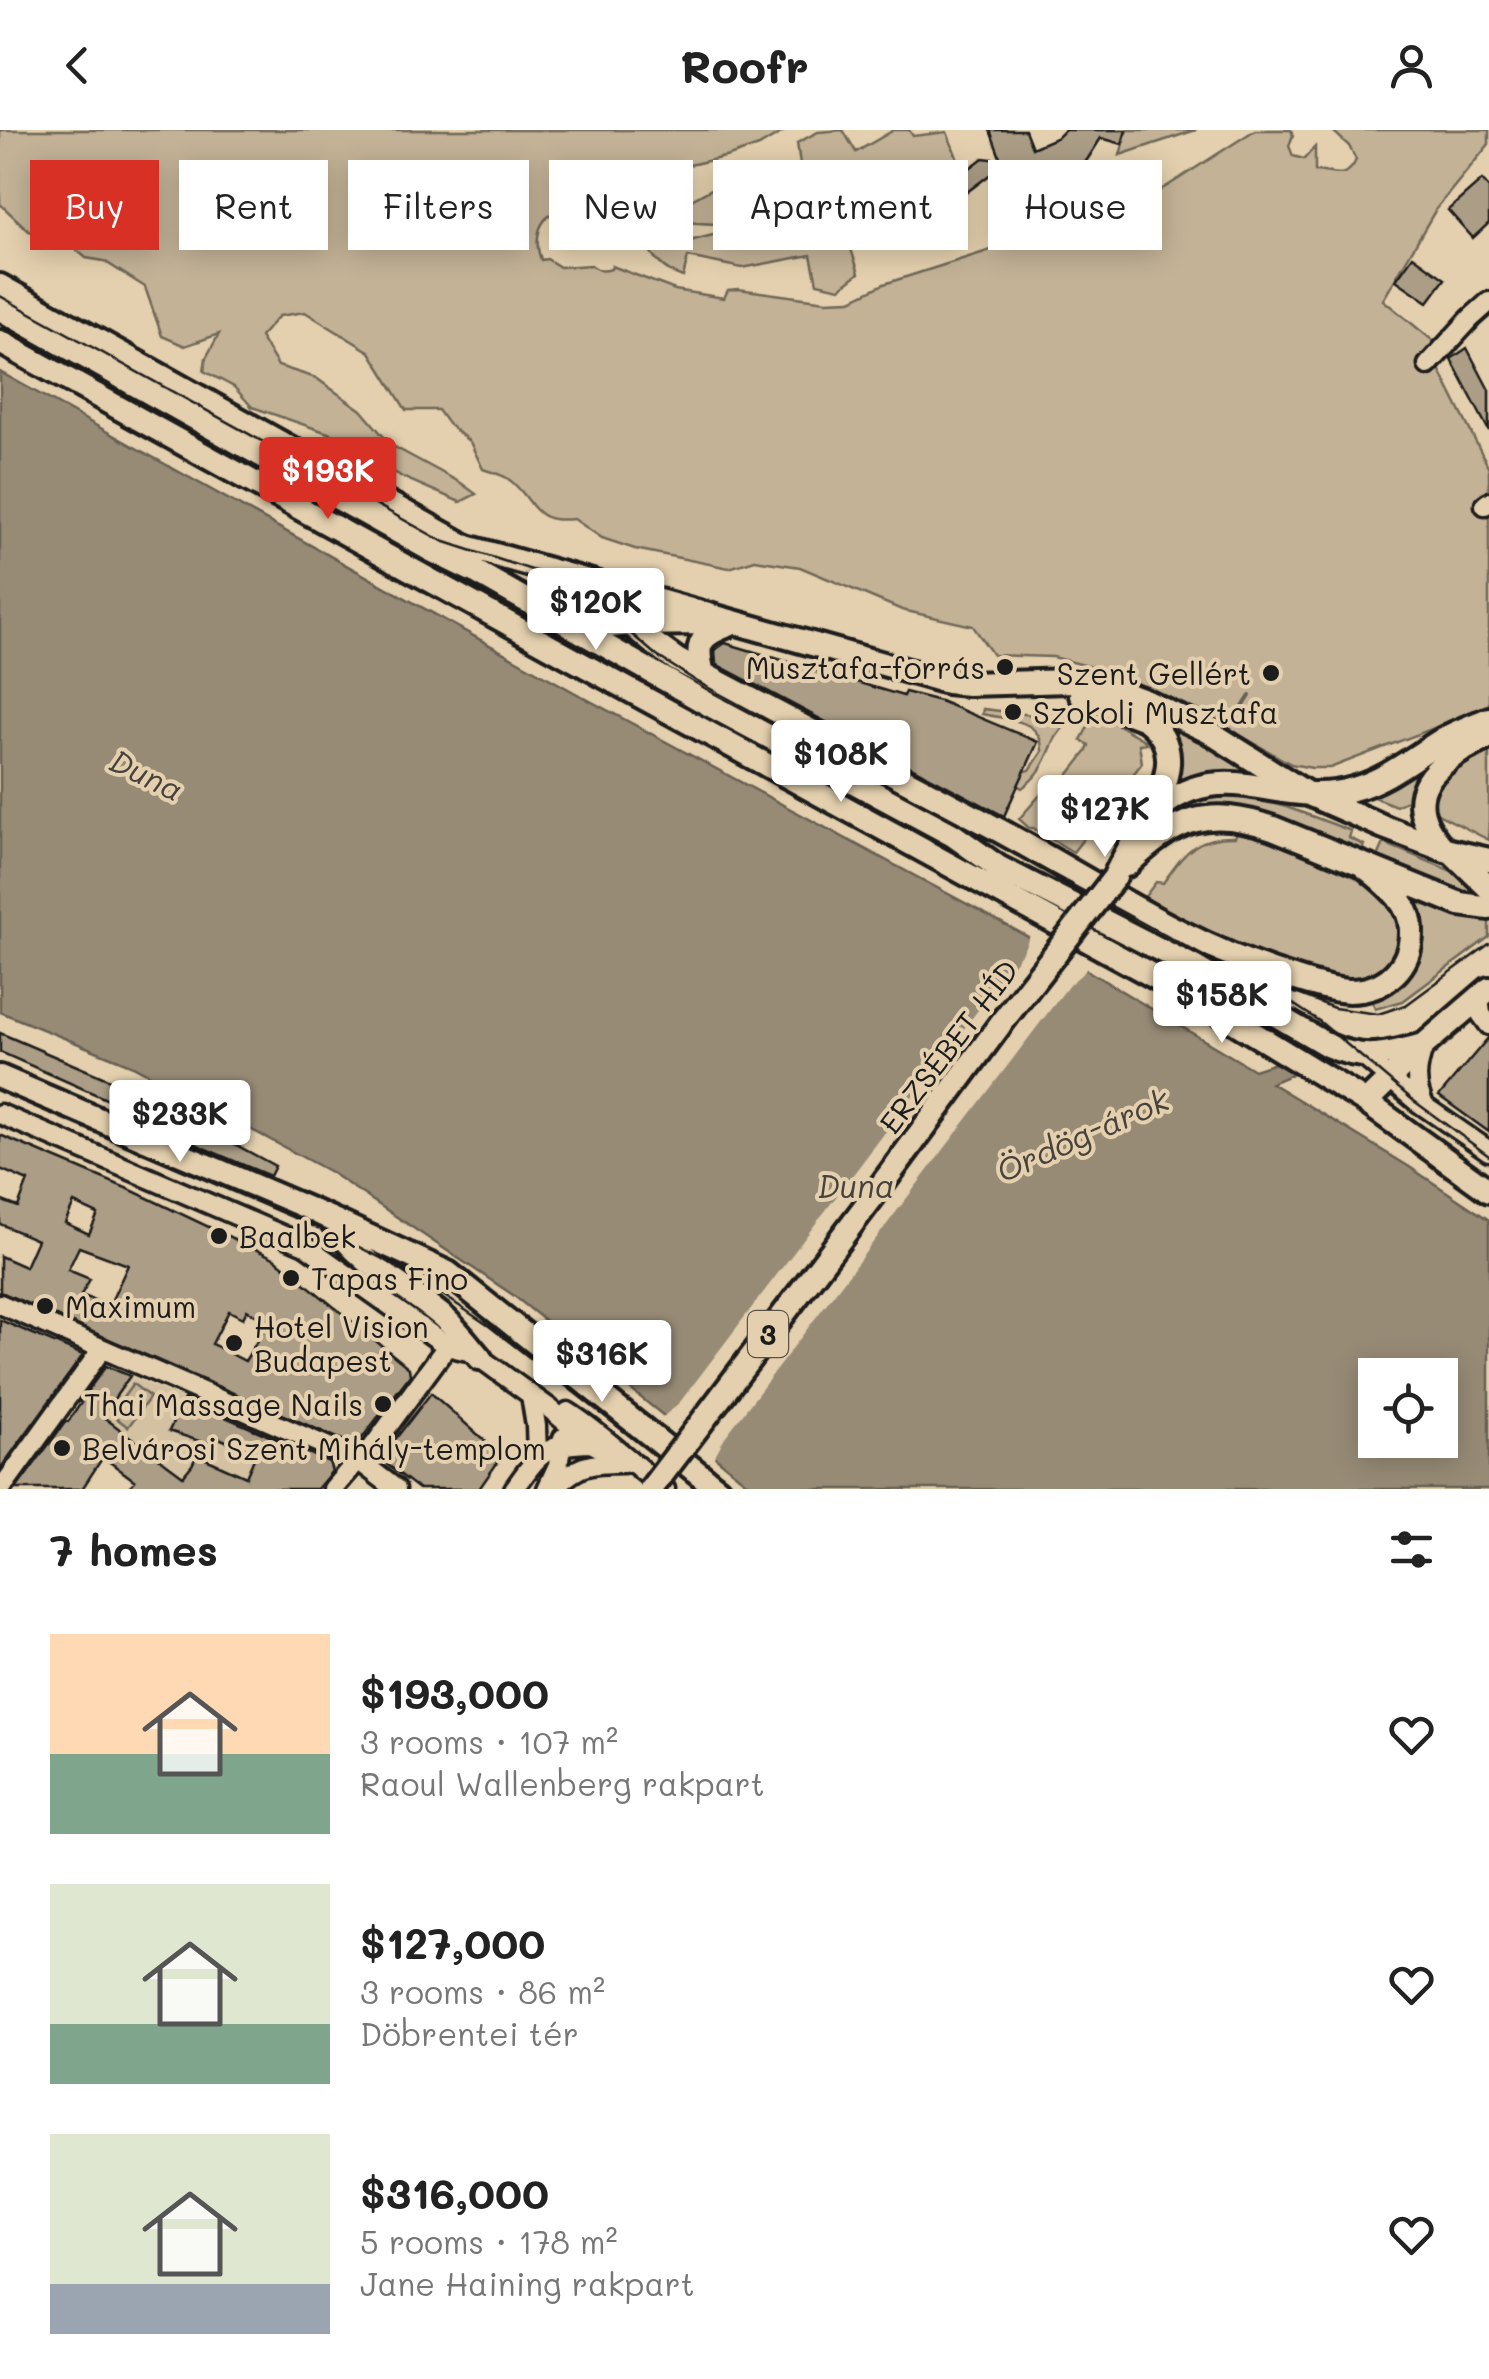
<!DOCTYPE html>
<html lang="en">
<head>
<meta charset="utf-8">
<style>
	body { margin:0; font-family:Mali,sans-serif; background:#f6f6f6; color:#222; height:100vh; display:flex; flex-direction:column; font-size:38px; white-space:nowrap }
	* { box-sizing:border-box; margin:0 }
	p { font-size:32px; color:#767676 }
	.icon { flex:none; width:55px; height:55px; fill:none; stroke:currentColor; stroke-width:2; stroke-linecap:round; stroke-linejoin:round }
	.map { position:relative; height:1359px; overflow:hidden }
	.details { display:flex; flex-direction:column; background:#fff; flex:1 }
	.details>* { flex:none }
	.banner { position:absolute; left:30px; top:30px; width:1430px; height:90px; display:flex; gap:20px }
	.buttons { position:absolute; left:1358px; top:1228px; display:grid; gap:20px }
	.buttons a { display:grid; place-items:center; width:100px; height:100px; border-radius:0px; background:#fff; box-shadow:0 5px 25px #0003; font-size:50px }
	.price { position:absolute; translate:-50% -85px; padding:0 22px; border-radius:10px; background:#fff; color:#222; font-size:32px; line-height:65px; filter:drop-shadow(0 2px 5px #0008) }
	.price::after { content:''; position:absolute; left:50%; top:60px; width:30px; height:22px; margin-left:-15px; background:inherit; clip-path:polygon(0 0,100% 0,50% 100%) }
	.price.current { background:#d93025; color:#fff }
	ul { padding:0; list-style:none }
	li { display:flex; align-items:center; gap:30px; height:250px; padding:0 50px }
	li span { display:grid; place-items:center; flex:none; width:280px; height:200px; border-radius:0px; color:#555 }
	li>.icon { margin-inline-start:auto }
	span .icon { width:120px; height:120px; fill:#fffc; stroke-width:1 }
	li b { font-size:42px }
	h2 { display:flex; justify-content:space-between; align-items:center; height:120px; padding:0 50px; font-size:42px }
	.chip { padding:0 35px; border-radius:0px; background:#fff; box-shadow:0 5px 25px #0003; font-size:35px; line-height:90px }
	.chip.current { background:#d93025; color:#fff }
	header { display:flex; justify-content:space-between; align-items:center; height:130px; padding:0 50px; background:#fff; font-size:45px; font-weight:700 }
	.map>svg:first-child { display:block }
</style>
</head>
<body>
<header><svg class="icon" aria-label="back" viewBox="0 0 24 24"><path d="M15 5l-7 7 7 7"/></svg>Roofr<svg class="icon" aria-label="person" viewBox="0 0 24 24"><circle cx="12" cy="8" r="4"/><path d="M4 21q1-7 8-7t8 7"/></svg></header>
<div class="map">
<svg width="1489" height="1359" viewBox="0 0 1489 1359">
	<rect width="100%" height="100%" fill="#e4d0ae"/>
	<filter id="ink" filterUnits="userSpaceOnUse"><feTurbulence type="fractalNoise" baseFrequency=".01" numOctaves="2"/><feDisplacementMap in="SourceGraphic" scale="20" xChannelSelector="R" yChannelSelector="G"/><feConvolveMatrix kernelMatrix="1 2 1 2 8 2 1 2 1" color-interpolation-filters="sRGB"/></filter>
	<g filter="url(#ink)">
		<path fill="#d3c1a2" d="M104 1235 329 1332 332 1342 317 1359H304L273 1346 188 1350 78 1271Z"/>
		<path fill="#c3b296" stroke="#706759" stroke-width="2.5" d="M0 0H786L759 16 729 26 668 40 647 51 646 55 619 76 593 78 587 82C579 82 569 80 561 81 537 86 534 111 541 130L547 129 560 137 591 135C599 141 602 142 611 139L612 136 675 160 724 168 728 160 738 159 826 171 851 170 884 154 1019 111 1043 94 1051 104 1118 84 1169 55 1255 0H1291L1293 5 1289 16 1293 26 1304 29 1315 17V41C1333 42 1347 51 1356 30L1349 16 1332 0H1489V14L1436 79 1383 170 1443 219 1434 229 1489 338V363L1477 369 1489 388V577L1330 638H1312L1291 634 1208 587 1115 543 1053 527 993 525 973 496 902 480 800 437 755 430 729 438 635 419 602 408 574 389C528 394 537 369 507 348 500 344 491 342 483 339L470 312 448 294 438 280H406L370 222 305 182 279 186 260 207 278 236 316 248 361 280 391 315 461 353 476 364 460 372 402 347 331 304 252 277 234 257 204 241 206 228 219 204 185 216 162 206 145 157 104 131 86 128 64 109 29 101 0 74Z
			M843 0 856 22 894 0H909L913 6 947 2 963 43 921 74 927 90 850 116 859 143 840 158 817 153 811 125 742 138 688 127 683 147C668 142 658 134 650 121L717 104 715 94 646 90C650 75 658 64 672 56L682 75 728 50 801 42 797 13 818 2Z
			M1127 0H1196L1120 25Z
			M1049 576 1063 581C1070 599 1060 597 1054 611 1045 632 1041 644 1022 658L1013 653 1016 644 1030 640 1042 622C1043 588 1007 590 982 584L983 579 1033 585 1036 580Z
			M1106 588 1144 610 1146 613 1139 614 1142 633 1073 722 1033 698H1029L1019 689 1041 664 1047 665 1058 653H1062L1087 621 1089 615 1081 610 1090 593Z
			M1164 590 1223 622 1254 642 1253 644C1227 643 1203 644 1178 652L1181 628 1180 618Z
			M1489 620V710L1428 679 1429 663 1460 632Z
			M1426 636 1415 674 1406 671 1396 676 1373 667V665L1397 655Z
			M1235 665C1275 670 1313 687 1351 701L1349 708 1364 715 1361 723C1321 707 1263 675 1221 674 1203 674 1183 681 1168 684 1190 670 1210 666 1235 665Z
			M1238 699 1274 711 1367 752 1384 713 1459 744 1489 773V807L1403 871 1375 879 1366 851 1325 850 1208 804 1143 769 1156 752 1163 753C1185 723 1194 706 1235 707Z
			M133 1254 150 1267 128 1297 111 1284Z"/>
		<path fill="#978b76" stroke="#665f52" stroke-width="2.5" fill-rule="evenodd" d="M0 242 581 566 1056 822 1254 940 1279 932 1295 943 1271 953 1408 1036 1489 1090V1359H755L513 1165 330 1042 133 936 0 882ZM1375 1245H1440V1310H1375Z"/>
		<path fill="#e4d0ae" d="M1031 803 1088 835 1085 841 1069 855 725 1307 712 1331 661 1290 662 1288 680 1272 1023 821Z"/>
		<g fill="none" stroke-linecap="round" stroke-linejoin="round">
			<path stroke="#665f52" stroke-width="4" d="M1241 580 1250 566"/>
		</g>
		<path fill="#ac9e86" stroke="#1c1c1c" stroke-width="2.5" fill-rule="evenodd" d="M990 0H1025L1032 18 1058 7 1065 0H1126L1122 14 1101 8 1087 30 1070 42 1021 59 1003 35 927 92 921 75 983 28 1001 30Z
			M1482 50 1489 58V93L1473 108 1448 80Z
			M1413 126 1445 149 1428 172 1396 150Z
			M1467 218 1489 260V301L1451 229Z
			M725 513 903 566 905 562 940 571 1038 612 1004 686 716 534 715 520Z
			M0 903 140 963 275 1036 270 1046 206 1019 131 980 0 922Z
			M1489 907V1002L1439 966Z
			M0 1005 133 1061 274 1128 409 1238 410 1245 356 1316 0 1162V1126L25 1137 37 1110 0 1094V1070L18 1077 28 1051 0 1039ZM74 1073 98 1084 89 1104 65 1093ZM79 1117 128 1135 109 1176 81 1165 90 1149 68 1140ZM247 1180 268 1193 245 1231 212 1214 229 1181 243 1188Z
			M0 1190 83 1225 0 1339Z
			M106 1236 130 1246 102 1286 183 1346 192 1335 197 1325 246 1347 256 1324 212 1305 208 1314 169 1301 184 1269 329 1332 332 1341 317 1359H127L135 1351 103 1327 82 1359H16L66 1291 68 1292 81 1273 79 1272Z
			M431 1263 502 1326 479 1359H419L380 1329Z"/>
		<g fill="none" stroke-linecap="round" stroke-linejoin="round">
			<defs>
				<path id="minor" d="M1428 235 1471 188 1489 172
					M1485 375 1489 372
					M1479 867 1481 884 1489 895
					M1423 918C1416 939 1414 954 1424 975
					M1363 926 1415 970 1489 1021
					M0 984 305 1115 447 1216 468 1221 480 1228 549 1278 591 1313 630 1333
					M0 1174 358 1330 396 1359
					M531 1265 536 1296 537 1327
					M568 1282C603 1304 632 1334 665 1359
					M1 1359 102 1219
					M333 1359 358 1330 369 1322 447 1216
					M514 1359C540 1323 544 1314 591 1313
					M547 1359 558 1335 563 1308
					M552 1359C579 1335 586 1333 623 1333"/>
				<path id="major" d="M0 156 467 417 947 552 968 554 1069 551 1090 553 1115 560 1145 571 1208 601 1306 663 1384 697 1445 720 1489 730
					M0 179 429 419 476 442 708 574 953 705 998 737 1192 836 1329 916C1366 932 1387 924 1424 915
					M0 212 569 527 1210 877 1366 972 1489 1061
					M582 453 652 512 677 530C787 589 897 645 1006 704 1099 755 1188 816 1290 847 1309 853 1329 860 1349 861 1385 861 1412 837 1411 800 1411 771 1383 752 1363 735
					M578 495 599 497 631 494 705 493
					M703 544C696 516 697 507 726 496
					M1081 565 1145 589C1182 615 1167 650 1152 683
					M1445 720C1393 665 1435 631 1489 607
					M1453 723 1489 758
					M1127 735C1176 688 1207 676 1273 698L1460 774 1489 778
					M1114 748C1141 690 1173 645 1246 655 1281 660 1318 670 1353 659 1386 650 1411 629 1440 611 1455 602 1472 596 1489 589
					M0 947 329 1088 448 1143 718 1359
					M1366 972 1424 915 1489 859
					M886 1049 1005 888
					M333 1093C360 1135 405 1155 442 1186 456 1198 468 1214 480 1228"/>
			</defs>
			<use href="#minor" stroke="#1c1c1c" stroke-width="25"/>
			<use href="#major" stroke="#1c1c1c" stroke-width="30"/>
			<use href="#minor" stroke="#e4d0ae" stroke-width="18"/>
			<use href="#major" stroke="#e4d0ae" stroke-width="22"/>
			<path stroke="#1c1c1c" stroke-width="2.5" d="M0 166 442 411 547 445 571 456 592 470 657 526 696 551 1209 829 1334 878 1378 884 1406 875 1489 814
				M1287 870 1319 891 1414 971 1489 1026
				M0 961 306 1090 412 1144 489 1196 698 1359"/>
			<defs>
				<path id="major-bridge" d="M1005 888 1114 748
					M651 1359 886 1049"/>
			</defs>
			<use href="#major-bridge" stroke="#1c1c1c" stroke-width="30" stroke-linecap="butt"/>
			<use href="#major-bridge" stroke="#e4d0ae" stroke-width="22"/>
		</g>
	</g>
	<g fill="#1c1c1c" stroke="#e4d0ae" stroke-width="4">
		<circle cx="1005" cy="537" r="10"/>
		<circle cx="1271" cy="543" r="10"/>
		<circle cx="1013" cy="582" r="10"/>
		<circle cx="219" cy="1106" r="10"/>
		<circle cx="291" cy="1148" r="10"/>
		<circle cx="45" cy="1176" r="10"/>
		<circle cx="234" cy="1213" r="10"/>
		<circle cx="383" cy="1274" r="10"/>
		<circle cx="62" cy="1318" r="10"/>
	</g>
	<g text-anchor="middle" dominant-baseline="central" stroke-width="8" stroke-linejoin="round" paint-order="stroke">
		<rect fill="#e4d0ae" stroke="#585248" stroke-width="2.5" x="748" y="1181" width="40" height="46" rx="8"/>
		<g font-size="28" font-weight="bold" fill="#1c1c1c">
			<text x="768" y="1204">3</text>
		</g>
		<g font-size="30" fill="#1c1c1c" stroke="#e4d0ae" text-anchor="start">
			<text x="985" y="537" text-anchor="end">Musztafa-forrás</text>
			<text x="1251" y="543" text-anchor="end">Szent Gellért</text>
			<text x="1033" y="582">Szokoli Musztafa</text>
			<text x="239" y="1106">Baalbek</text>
			<text x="311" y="1148">Tapas Fino</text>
			<text x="65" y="1176">Maximum</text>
			<text x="254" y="1196">Hotel Vision<tspan x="254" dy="34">Budapest</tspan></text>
			<text x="363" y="1274" text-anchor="end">Thai Massage Nails</text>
			<text x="82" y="1318">Belvárosi Szent Mihály-templom</text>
		</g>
		<g font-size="30" fill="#1c1c1c" stroke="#e4d0ae">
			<text transform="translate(948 916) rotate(-53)">ERZSÉBET HÍD</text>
		</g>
		<g font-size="32" font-style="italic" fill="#47433c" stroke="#e4d0ae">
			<text transform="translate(147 644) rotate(26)">Duna</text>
			<text transform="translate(1082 1004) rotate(-24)">Ördög-árok</text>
			<text x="856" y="1055">Duna</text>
		</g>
	</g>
</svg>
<div class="buttons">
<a><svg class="icon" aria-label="locate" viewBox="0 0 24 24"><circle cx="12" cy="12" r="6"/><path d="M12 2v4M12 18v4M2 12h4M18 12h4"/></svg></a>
</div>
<b class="price current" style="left:328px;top:392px">$193K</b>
<b class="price" style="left:596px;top:523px">$120K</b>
<b class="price" style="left:841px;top:675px">$108K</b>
<b class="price" style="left:1105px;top:730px">$127K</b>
<b class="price" style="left:1222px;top:916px">$158K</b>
<b class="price" style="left:180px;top:1035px">$233K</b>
<b class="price" style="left:602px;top:1275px">$316K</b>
<div class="banner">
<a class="chip current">Buy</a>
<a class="chip">Rent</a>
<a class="chip">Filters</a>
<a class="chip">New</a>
<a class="chip">Apartment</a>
<a class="chip">House</a>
</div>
</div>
<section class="details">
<h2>7 homes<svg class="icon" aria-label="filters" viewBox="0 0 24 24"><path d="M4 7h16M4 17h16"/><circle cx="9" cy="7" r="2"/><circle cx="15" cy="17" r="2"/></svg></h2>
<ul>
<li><span style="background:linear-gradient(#ffd9b3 60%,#7fa58c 0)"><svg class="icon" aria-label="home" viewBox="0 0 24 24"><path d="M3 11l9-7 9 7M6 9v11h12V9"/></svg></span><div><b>$193,000</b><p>3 rooms · 107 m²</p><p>Raoul Wallenberg rakpart</p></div><svg class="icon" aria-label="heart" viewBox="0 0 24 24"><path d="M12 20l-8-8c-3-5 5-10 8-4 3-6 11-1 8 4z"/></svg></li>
<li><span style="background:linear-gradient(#dfe7d0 70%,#7fa58c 0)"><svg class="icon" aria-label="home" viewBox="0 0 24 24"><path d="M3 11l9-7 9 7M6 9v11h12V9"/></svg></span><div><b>$127,000</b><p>3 rooms · 86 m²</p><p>Döbrentei tér</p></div><svg class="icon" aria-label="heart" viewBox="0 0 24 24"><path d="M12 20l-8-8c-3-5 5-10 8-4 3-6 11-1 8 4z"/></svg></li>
<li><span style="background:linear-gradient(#dfe7d0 75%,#9aa5b1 0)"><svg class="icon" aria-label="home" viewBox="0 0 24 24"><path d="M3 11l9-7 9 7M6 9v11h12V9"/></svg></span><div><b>$316,000</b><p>5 rooms · 178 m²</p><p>Jane Haining rakpart</p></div><svg class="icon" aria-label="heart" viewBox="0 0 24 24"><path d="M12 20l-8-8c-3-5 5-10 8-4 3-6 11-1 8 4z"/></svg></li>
</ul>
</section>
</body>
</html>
